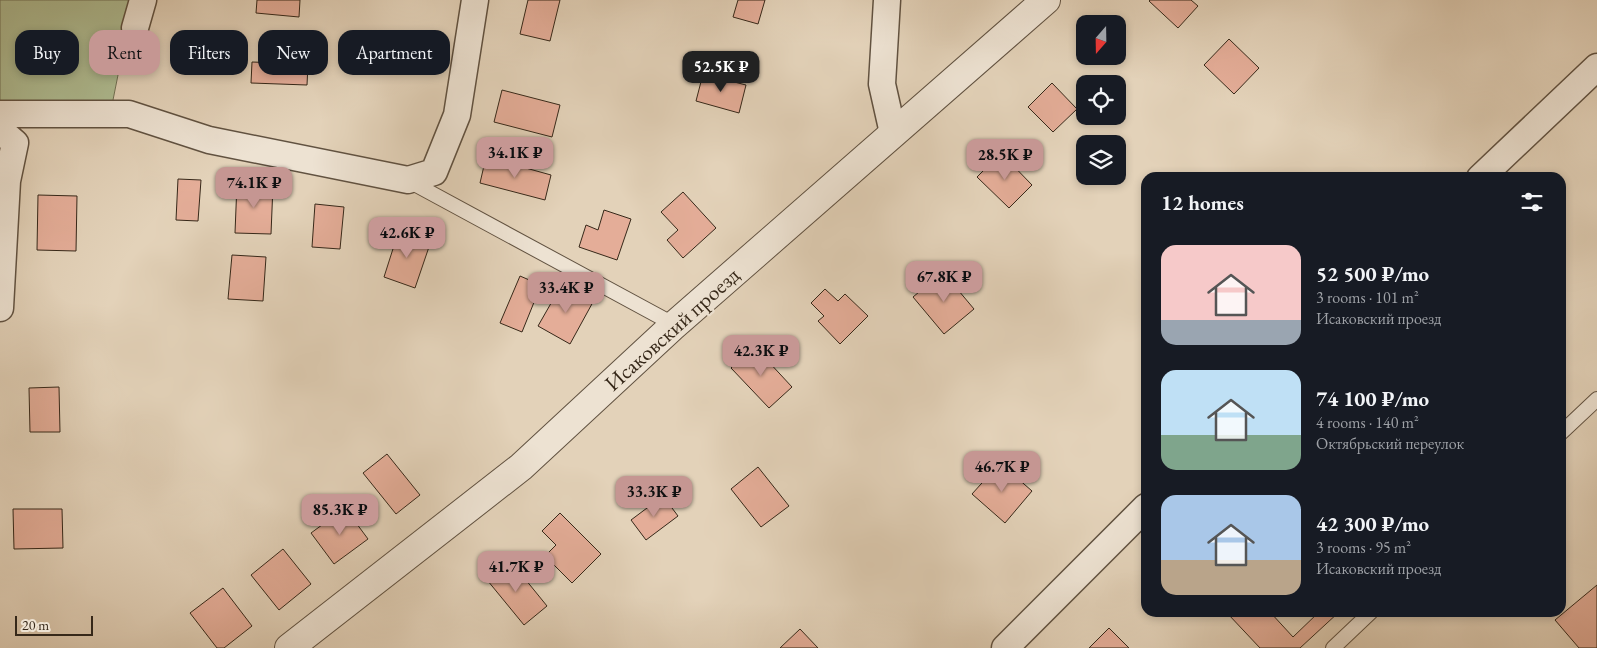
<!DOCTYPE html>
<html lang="en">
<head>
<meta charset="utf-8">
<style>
	body { margin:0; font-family:"EB Garamond",serif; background:#20242c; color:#f1f3f6; height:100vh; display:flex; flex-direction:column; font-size:19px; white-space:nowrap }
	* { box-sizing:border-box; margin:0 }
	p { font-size:16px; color:#9ea1a6 }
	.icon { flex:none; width:28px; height:28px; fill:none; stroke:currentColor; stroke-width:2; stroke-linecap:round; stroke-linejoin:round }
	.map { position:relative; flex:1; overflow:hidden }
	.sheet { position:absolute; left:1141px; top:172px; width:425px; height:445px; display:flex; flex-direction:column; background:#171b24; border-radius:15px; box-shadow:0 2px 8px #0003 }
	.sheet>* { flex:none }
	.guide { position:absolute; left:15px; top:30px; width:475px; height:45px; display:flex; gap:10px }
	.needle { width:32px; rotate:200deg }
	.controls { position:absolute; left:1076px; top:15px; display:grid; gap:10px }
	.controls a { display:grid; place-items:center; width:50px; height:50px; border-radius:10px; background:#171b24; box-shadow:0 2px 8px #0003; font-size:25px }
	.scale { position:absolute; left:15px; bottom:12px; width:78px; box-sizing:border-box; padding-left:5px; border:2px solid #362819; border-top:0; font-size:14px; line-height:18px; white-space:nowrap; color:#362819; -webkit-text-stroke:4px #ede2d2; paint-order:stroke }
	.price { position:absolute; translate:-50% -42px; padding:0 11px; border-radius:10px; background:#c59692; color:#111; font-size:16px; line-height:32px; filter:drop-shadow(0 1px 2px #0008) }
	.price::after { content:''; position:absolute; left:50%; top:30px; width:15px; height:11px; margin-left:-8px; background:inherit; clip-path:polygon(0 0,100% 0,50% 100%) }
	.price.active { background:#222; color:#fff }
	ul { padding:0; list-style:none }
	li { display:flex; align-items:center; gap:15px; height:125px; padding:0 20px }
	li span { display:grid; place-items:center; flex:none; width:140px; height:100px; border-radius:15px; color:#555 }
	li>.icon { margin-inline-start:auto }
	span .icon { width:60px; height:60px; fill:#fffc; stroke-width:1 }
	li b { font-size:21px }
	h2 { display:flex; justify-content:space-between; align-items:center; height:60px; padding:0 20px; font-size:21px }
	.pill { padding:0 18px; border-radius:15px; background:#171b24; box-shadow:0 2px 8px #0003; font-size:18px; line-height:45px }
	.pill.active { background:#c59692; color:#111 }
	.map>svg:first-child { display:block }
</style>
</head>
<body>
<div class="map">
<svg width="1597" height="648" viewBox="0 0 1597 648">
	<rect width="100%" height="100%" fill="#e3d2b9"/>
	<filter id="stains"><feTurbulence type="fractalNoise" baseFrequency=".004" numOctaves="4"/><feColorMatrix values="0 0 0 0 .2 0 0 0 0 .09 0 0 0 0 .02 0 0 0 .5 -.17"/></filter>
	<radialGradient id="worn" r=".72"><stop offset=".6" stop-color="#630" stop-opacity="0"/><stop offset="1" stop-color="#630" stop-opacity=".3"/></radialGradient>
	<path fill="#afbd93" stroke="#727256" d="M0 0H133L112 105 0 103Z"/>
	<path fill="#e4ad98" stroke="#362819" d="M257 0H300L299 17 256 13Z
		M528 0H560L550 41 520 34Z
		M738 0H765L758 24 733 17Z
		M1150 0H1191L1198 6 1178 28 1149 1Z
		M1229 39 1259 68 1234 94 1204 65Z
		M252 62 308 64 307 85 251 83Z
		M703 74 746 85 739 113 696 101Z
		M1052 83 1077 109 1053 132 1028 107Z
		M502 90 560 105 552 137 494 122Z
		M1001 153 1032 185 1009 208 977 177Z
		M486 157 551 175 545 200 480 183Z
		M178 179 201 180 198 221 176 220Z
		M237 183 273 185 271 234 235 233Z
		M683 192 716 228 683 258 667 240 678 230 661 212Z
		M38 195 77 196 76 251 37 250Z
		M315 204 344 207 340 249 312 247Z
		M604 210 631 219 617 260 579 247 586 225 598 230Z
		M399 230 431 241 415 288 384 277Z
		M232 255 266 257 263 301 228 299Z
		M943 272 974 309 944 334 913 297Z
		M520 276 541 285 522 332 500 323Z
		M562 284 593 302 570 344 538 326Z
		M825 289 838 301 845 294 868 316 840 344 818 321 824 316 811 303Z
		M754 346 792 387 769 408 731 368Z
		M59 387 60 432H30L29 388Z
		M387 454 420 495 396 514 363 473Z
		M1000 463 1032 491 1005 523 972 494Z
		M758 467 789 506 761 527 731 489Z
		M663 496 678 516 646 540 631 520Z
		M345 508 368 539 334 564 311 533Z
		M13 509H62L63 548 14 549Z
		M560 513 601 554 572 583 545 556 556 545 542 531Z
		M283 549 311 584 279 610 251 575Z
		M500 561 514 579 521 574 547 606 524 625 483 575Z
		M1597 585V648H1579L1555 620Z
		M223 588 252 626 224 648H217L190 613Z
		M1230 612H1270L1293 637 1319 612H1339L1300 648H1260L1228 614Z
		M1109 628 1129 648H1089Z
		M800 629 818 648H780Z"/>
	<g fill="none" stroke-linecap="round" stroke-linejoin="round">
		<defs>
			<path id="service" d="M409 181 675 325
				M1561 433 1597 399
				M1333 648 1371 612"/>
			<path id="minor" d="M887 0 882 84 893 133
				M135 28 143 0
				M0 114H129L209 140 408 180 434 172 457 115 475 0
				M0 130 15 143 7 181 0 308
				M1480 178 1597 67
				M1005 648 1146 507"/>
			<path id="tertiary" d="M289 648 521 467 672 327 1046 0"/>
		</defs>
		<use href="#service" stroke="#615241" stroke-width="16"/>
		<use href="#minor" stroke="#615241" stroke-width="29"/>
		<use href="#tertiary" stroke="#615241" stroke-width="30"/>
		<use href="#service" stroke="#ede2d2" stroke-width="14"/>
		<use href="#minor" stroke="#ede2d2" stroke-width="26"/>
		<use href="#tertiary" stroke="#ede2d2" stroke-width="28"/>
	</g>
	<g text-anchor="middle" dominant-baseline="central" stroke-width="4.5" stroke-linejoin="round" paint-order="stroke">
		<g font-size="22" fill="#362819" stroke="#ede2d2">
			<text transform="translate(672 329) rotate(-42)">Исаковский проезд</text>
		</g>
	</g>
	<rect width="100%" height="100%" filter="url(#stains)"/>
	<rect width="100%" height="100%" fill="url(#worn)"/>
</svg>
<div class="controls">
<a><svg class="needle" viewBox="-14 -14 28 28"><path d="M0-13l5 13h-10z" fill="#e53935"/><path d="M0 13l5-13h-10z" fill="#9ea1a6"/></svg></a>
<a><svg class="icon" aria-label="locate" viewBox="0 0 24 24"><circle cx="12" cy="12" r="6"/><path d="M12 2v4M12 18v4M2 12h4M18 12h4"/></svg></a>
<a><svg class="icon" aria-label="layers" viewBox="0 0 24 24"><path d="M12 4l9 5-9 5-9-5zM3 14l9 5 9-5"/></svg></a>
</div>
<div class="scale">20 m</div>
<b class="price active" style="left:721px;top:93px">52.5K ₽</b>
<b class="price" style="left:515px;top:179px">34.1K ₽</b>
<b class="price" style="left:1005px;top:181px">28.5K ₽</b>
<b class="price" style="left:254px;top:209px">74.1K ₽</b>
<b class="price" style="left:407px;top:259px">42.6K ₽</b>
<b class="price" style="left:944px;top:303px">67.8K ₽</b>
<b class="price" style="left:566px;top:314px">33.4K ₽</b>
<b class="price" style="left:761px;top:377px">42.3K ₽</b>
<b class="price" style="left:1002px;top:493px">46.7K ₽</b>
<b class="price" style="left:654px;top:518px">33.3K ₽</b>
<b class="price" style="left:340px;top:536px">85.3K ₽</b>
<b class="price" style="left:516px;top:593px">41.7K ₽</b>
<div class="guide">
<a class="pill">Buy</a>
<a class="pill active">Rent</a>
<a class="pill">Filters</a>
<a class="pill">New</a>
<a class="pill">Apartment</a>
</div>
<section class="sheet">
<h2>12 homes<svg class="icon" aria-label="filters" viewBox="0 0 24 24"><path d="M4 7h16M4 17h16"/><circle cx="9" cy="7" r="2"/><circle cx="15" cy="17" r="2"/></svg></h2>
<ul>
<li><span style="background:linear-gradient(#f6c9c9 75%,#9aa5b1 0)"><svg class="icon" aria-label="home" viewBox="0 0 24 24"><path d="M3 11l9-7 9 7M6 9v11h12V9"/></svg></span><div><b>52 500 ₽/mo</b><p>3 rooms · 101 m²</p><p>Исаковский проезд</p></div></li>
<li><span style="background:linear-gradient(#bfe0f5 65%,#7fa58c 0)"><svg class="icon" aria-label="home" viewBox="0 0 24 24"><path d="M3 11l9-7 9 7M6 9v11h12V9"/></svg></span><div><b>74 100 ₽/mo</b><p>4 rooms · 140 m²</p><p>Октябрьский переулок</p></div></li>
<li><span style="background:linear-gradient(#a9c7e8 65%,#b9a48a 0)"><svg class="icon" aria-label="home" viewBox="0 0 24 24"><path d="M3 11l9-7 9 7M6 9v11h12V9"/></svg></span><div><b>42 300 ₽/mo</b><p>3 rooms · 95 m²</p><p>Исаковский проезд</p></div></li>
</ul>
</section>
</div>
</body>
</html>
